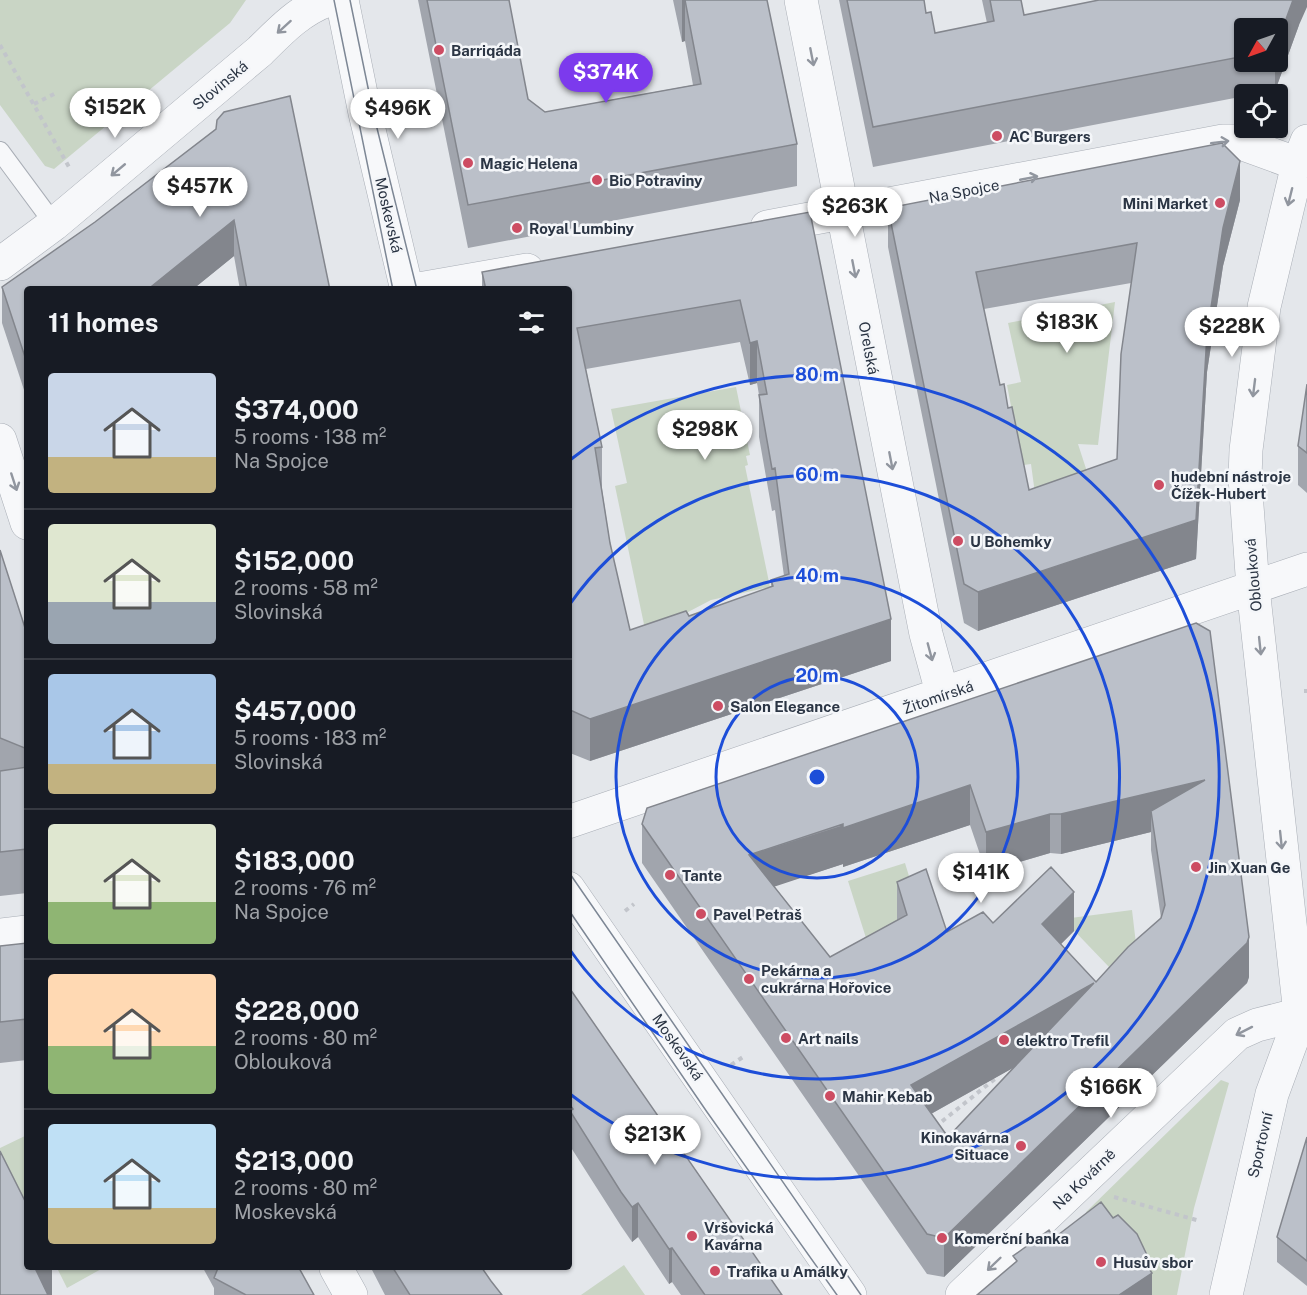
<!DOCTYPE html>
<html lang="en">
<head>
<meta charset="utf-8">
<style>
	body { margin:0; font-family:"Public Sans",sans-serif; background:#20242c; color:#f1f3f6; height:100vh; display:flex; flex-direction:column; font-size:22px; white-space:nowrap }
	* { box-sizing:border-box; margin:0 }
	p { font-size:20px; color:#9ea1a6 }
	.icon { flex:none; width:33px; height:33px; fill:none; stroke:currentColor; stroke-width:2; stroke-linecap:round; stroke-linejoin:round }
	.map { position:relative; flex:1; overflow:hidden }
	.sheet { position:absolute; left:24px; top:286px; width:548px; height:984px; display:flex; flex-direction:column; background:#171b24; border-radius:6px; box-shadow:0 2px 4px #0004 }
	.sheet>* { flex:none }
	.needle { width:39px; rotate:230deg }
	.controls { position:absolute; left:1234px; top:18px; display:grid; gap:12px }
	.controls a { display:grid; place-items:center; width:54px; height:54px; border-radius:6px; background:#171b24; box-shadow:0 2px 4px #0004; font-size:30px }
	.price { position:absolute; translate:-50% -51px; padding:0 14px; border-radius:21px; background:#fff; color:#222; font-size:20px; line-height:39px; filter:drop-shadow(0 2px 3px #0008) }
	.price::after { content:''; position:absolute; left:50%; top:36px; width:18px; height:14px; margin-left:-9px; background:inherit; clip-path:polygon(0 0,100% 0,50% 100%) }
	.price.selected { background:#7c3aed; color:#fff }
	ul { padding:0; list-style:none }
	li { display:flex; align-items:center; gap:18px; height:150px; padding:0 24px }
	li+li { border-top:2px solid #363941 }
	li span { display:grid; place-items:center; flex:none; width:168px; height:120px; border-radius:6px; color:#555 }
	li>.icon { margin-inline-start:auto }
	span .icon { width:72px; height:72px; fill:#fffc; stroke-width:1 }
	li b { font-size:26px }
	h2 { display:flex; justify-content:space-between; align-items:center; height:72px; padding:0 24px; font-size:26px }
	.map>svg:first-child { display:block }
</style>
</head>
<body>
<div class="map">
<svg width="1307" height="1295" viewBox="0 0 1307 1295">
	<rect width="100%" height="100%" fill="#e4e7eb"/>
	<path fill="#c9d5c5" d="M0 0H246L230 23 54 169 45 166 0 105Z
		M1115 302 1098 445 1078 444 1091 484 1036 501 1031 464 1016 466 1018 443 1007 385 1021 382 1008 323Z
		M736 387 750 455 746 456 748 465 745 466 770 587 711 600 646 634 615 486 627 483 611 409Z
		M905 863 912 886 911 915 866 938 848 881Z
		M1132 910 1136 944 1109 967 1063 919Z
		M1221 1080 1229 1083 1194 1208 1177 1295H1152L1140 1264 1086 1212Z
		M27 1135V1209L0 1156V1148Z
		M624 1265 645 1295H581Z
		M57 1268H103L67 1288Z"/>
	<g fill="none" stroke-linecap="round" stroke-linejoin="round">
		<defs>
			<path id="service" d="M0 151 54 224"/>
			<path id="minor" d="M342 0 365 113 407 290
				M801 0 926 634 943 696
				M767 227 1223 141H1235L1298 164
				M0 264 54 224 260 51C281 30 300 10 328 0
				M413 290 527 270
				M0 440 27 523
				M568 822 1307 569
				M568 888 850 1295
				M0 935 27 932
				M336 1268 351 1295
				M962 1295 1237 1034 1257 1025 1300 1014 1253 588 1245 478 1246 450 1264 307 1298 164 1307 141"/>
			<path id="tertiary" d="M1226 1295 1272 1094 1307 999"/>
		</defs>
		<use href="#service" stroke="#a9aeb6" stroke-width="20"/>
		<use href="#minor" stroke="#a9aeb6" stroke-width="34"/>
		<use href="#tertiary" stroke="#a9aeb6" stroke-width="34"/>
		<path stroke="#c2c5cb" stroke-width="4" stroke-dasharray="4.5 4.5" stroke-linecap="butt" d="M0 45 69 167
			M34 104 56 93
			M1304 691H1307
			M625 911 634 904
			M731 1065 743 1057
			M935 1127 996 1078
			M1114 1197 1200 1221"/>
		<use href="#service" stroke="#f7f8fa" stroke-width="18"/>
		<use href="#minor" stroke="#f7f8fa" stroke-width="33"/>
		<use href="#tertiary" stroke="#f7f8fa" stroke-width="33"/>
		<path stroke="#7d8795" stroke-width="1.5" d="M334 0 393 290
			M350 0 373 112 417 290
			M568 871 861 1295
			M568 909 707 1112 837 1295"/>
	</g>
	<path fill="#a1a5ad" fill-rule="evenodd" d="M418 0H509L528 99 545 112 693 85 685 41 682 42 673 0H767L797 144V186L468 248Z
		M839 0H924L926 13 935 33 987 23 982 0H1021L1024 15 1299 25 1275 91 1255 94H1245V96L873 167ZM1245 28H1278V62H1245Z
		M216 129 330 290H240L234 256 192 290H27V399L2 323V287L95 222Z
		M1240 200 1223 266 1207 372 1196 559 978 631 964 623 888 247V208ZM1131 283 1117 459 1029 490 1000 385 984 309Z
		M810 212 891 661 590 761 570 753 568 744V290H482V272ZM740 342 750 385 757 383 759 395V437L772 511 775 510 784 576 771 580V587L689 616 630 630 610 543 602 489V447L586 369Z
		M1307 384V493L1298 485V446Z
		M0 550 27 634V893L0 896Z
		M1196 623 1249 977 1247 983 944 1277 927 1274 642 863V824ZM970 825 986 872 1050 853 1061 854 1151 832V850L1161 918 1096 982 1061 944 1074 931 993 923 947 932 897 882V920L830 957 774 886 843 864V867ZM1014 1067 948 1137 931 1114Z
		M27 943V1060L0 1063V946Z
		M568 986 782 1295H681L672 1282 669 1284 638 1237 632 1242 621 1226 570 1146V1139L568 1137Z
		M1307 1137V1286L1277 1262V1237Z
		M203 1268H299L314 1295H214V1288Z
		M371 1268H482L491 1281 502 1295H385Z"/>
	<path fill="#83868d" d="M682 0H685V41L682 42Z
		M1293 0H1307V7L1299 25 1275 91V62H1278V41Z
		M1240 161V200L1223 266 1207 372 1196 559 978 631V592L1196 520 1207 334 1223 228Z
		M234 220V256L192 290H147Z
		M757 341V383L750 385V343Z
		M891 619V661L590 761V719Z
		M1205 780 1151 811V832L1061 854V814Z
		M970 785V825L843 867V864L749 895V855Z
		M1050 814V853L986 872V832Z
		M1074 892V931L1042 963V924Z
		M1249 937V977L1247 983 944 1277V1238Z
		M1094 983V1023L911 1125V1085Z
		M638 1203V1237L632 1242V1207Z
		M672 1248V1282L669 1284V1249Z
		M1147 1255V1276L1152 1273V1295H1119L1142 1259Z
		M33 1268H52V1295H33Z"/>
	<path fill="#bbc0c9" stroke="#83868d" stroke-width="1.5" fill-rule="evenodd" d="M427 0H509L528 99 545 112 701 84 685 0H767L797 144 468 205Z
		M847 0H924L926 13 931 12 935 33 994 21 990 0H1021L1024 15 1099 0H1293L1278 41V28H1245V56L873 127Z
		M290 96 330 290H247L234 220 147 290H27V363L2 287 95 222 216 129 217 120 224 112Z
		M1222 143 1240 161 1223 228 1207 334 1196 520 978 592 964 584 888 208ZM1137 243 1121 354 1117 459 1029 490 1012 407 1008 408 1004 384 1000 385 976 272Z
		M810 212 891 619 590 719 570 710 568 701V290H486L482 272ZM740 300 750 343 757 341 767 394 759 395 772 469 775 468 789 574 771 580 773 586 689 616 686 611 630 630 610 543 595 448 602 447 577 328Z
		M1307 384V453L1298 446Z
		M0 550 27 634V749L0 738Z
		M1196 623 1210 631 1249 937 1247 943 944 1238 927 1234 642 824 647 808ZM1205 780 1151 811 1165 905 1161 918 1128 947 1096 982 1042 924 1074 892 1051 867 993 923 983 912 947 932 926 869 897 882 907 915 830 957 749 855 843 824V828L970 785 986 832 1050 814H1061ZM1094 983 948 1137 911 1085Z
		M27 767V849L0 852V771Z
		M27 943V1019L0 1022V946Z
		M568 986 782 1295H705L672 1248 669 1249 638 1203 632 1207 621 1192 570 1111 573 1109 568 1102Z
		M1307 1137V1261L1277 1237Z
		M0 1151 27 1205V1268H35L48 1295H0Z
		M1101 1202 1113 1218 1118 1215 1137 1234 1147 1255 1142 1259 1152 1273 1119 1295H977L1017 1261 1013 1256 1049 1230 1054 1238Z
		M218 1268H299L314 1295H246L214 1278Z
		M393 1268H482L491 1281 502 1295H410Z"/>
	<defs><path id="oneway-shaft" d="M-6 0H5M1.5-3L5.5 0L1.5 3" fill="none" stroke-width="1.6" stroke-linecap="round" stroke-linejoin="round" transform="scale(1.5)"/></defs>
	<g stroke="#91969f">
		<use href="#oneway-shaft" transform="translate(284 27) rotate(138)"/>
		<use href="#oneway-shaft" transform="translate(812 57) rotate(79)"/>
		<use href="#oneway-shaft" transform="translate(1220 142) rotate(-7)"/>
		<use href="#oneway-shaft" transform="translate(118 170) rotate(140)"/>
		<use href="#oneway-shaft" transform="translate(1029 178) rotate(-11)"/>
		<use href="#oneway-shaft" transform="translate(1290 197) rotate(104)"/>
		<use href="#oneway-shaft" transform="translate(854 269) rotate(79)"/>
		<use href="#oneway-shaft" transform="translate(1254 388) rotate(97)"/>
		<use href="#oneway-shaft" transform="translate(891 461) rotate(79)"/>
		<use href="#oneway-shaft" transform="translate(14 482) rotate(72)"/>
		<use href="#oneway-shaft" transform="translate(1260 646) rotate(84)"/>
		<use href="#oneway-shaft" transform="translate(930 652) rotate(75)"/>
		<use href="#oneway-shaft" transform="translate(1281 840) rotate(84)"/>
		<use href="#oneway-shaft" transform="translate(1244 1031) rotate(153)"/>
		<use href="#oneway-shaft" transform="translate(994 1264) rotate(136)"/>
	</g>
	<g fill="none" stroke="#1d4ed8" stroke-width="3">
		<circle cx="817" cy="777" r="101"/>
		<circle cx="817" cy="777" r="201"/>
		<path d="M570 604A302 302 0 1 1 570 950"/>
		<path d="M570 460A402 402 0 1 1 570 1094"/>
	</g>
	<g fill="#cd4c62" stroke="#f4f6f9" stroke-width="2">
		<circle cx="439" cy="50" r="6"/>
		<circle cx="997" cy="136" r="6"/>
		<circle cx="468" cy="163" r="6"/>
		<circle cx="597" cy="180" r="6"/>
		<circle cx="1220" cy="203" r="6"/>
		<circle cx="517" cy="228" r="6"/>
		<circle cx="1159" cy="485" r="6"/>
		<circle cx="958" cy="541" r="6"/>
		<circle cx="718" cy="706" r="6"/>
		<circle cx="1196" cy="867" r="6"/>
		<circle cx="670" cy="875" r="6"/>
		<circle cx="701" cy="914" r="6"/>
		<circle cx="749" cy="979" r="6"/>
		<circle cx="786" cy="1038" r="6"/>
		<circle cx="1004" cy="1040" r="6"/>
		<circle cx="830" cy="1096" r="6"/>
		<circle cx="1021" cy="1146" r="6"/>
		<circle cx="692" cy="1236" r="6"/>
		<circle cx="942" cy="1238" r="6"/>
		<circle cx="1101" cy="1262" r="6"/>
		<circle cx="715" cy="1271" r="6"/>
	</g>
	<g text-anchor="middle" dominant-baseline="central" stroke-width="5" stroke-linejoin="round" paint-order="stroke">
		<g font-size="15" font-weight="bold" fill="#2b3544" stroke="#f4f6f9" text-anchor="start">
			<text x="451" y="50">Barriqáda</text>
			<text x="1009" y="136">AC Burgers</text>
			<text x="480" y="163">Magic Helena</text>
			<text x="609" y="180">Bio Potraviny</text>
			<text x="1208" y="203" text-anchor="end">Mini Market</text>
			<text x="529" y="228">Royal Lumbiny</text>
			<text x="1171" y="476">hudební nástroje<tspan x="1171" dy="17">Čížek-Hubert</tspan></text>
			<text x="970" y="541">U Bohemky</text>
			<text x="730" y="706">Salon Elegance</text>
			<text x="1208" y="867">Jin Xuan Ge</text>
			<text x="682" y="875">Tante</text>
			<text x="713" y="914">Pavel Petraš</text>
			<text x="761" y="970">Pekárna a<tspan x="761" dy="17">cukrárna Hořovice</tspan></text>
			<text x="798" y="1038">Art nails</text>
			<text x="1016" y="1040">elektro Trefil</text>
			<text x="842" y="1096">Mahir Kebab</text>
			<text x="1009" y="1137" text-anchor="end">Kinokavárna<tspan x="1009" dy="17">Situace</tspan></text>
			<text x="704" y="1227">Vršovická<tspan x="704" dy="17">Kavárna</tspan></text>
			<text x="954" y="1238">Komerční banka</text>
			<text x="1113" y="1262">Husův sbor</text>
			<text x="727" y="1271">Trafika u Amálky</text>
		</g>
		<g font-size="15" fill="#2b3544" stroke="#f4f6f9">
			<text transform="translate(220 85) rotate(-40)">Slovinská</text>
			<text transform="translate(964 191) rotate(-11)">Na Spojce</text>
			<text transform="translate(389 215) rotate(77)">Moskevská</text>
			<text transform="translate(869 348) rotate(79)">Orelská</text>
			<text transform="translate(1253 575) rotate(-95)">Oblouková</text>
			<text transform="translate(938 697) rotate(-19)">Žitomírská</text>
			<text transform="translate(678 1047) rotate(55)">Moskevská</text>
			<text transform="translate(1260 1145) rotate(-77)">Sportovní</text>
			<text transform="translate(1084 1179) rotate(-44)">Na Kovárně</text>
		</g>
	</g>
	<circle cx="817" cy="777" r="9" fill="#1d4ed8" stroke="#f4f6f9" stroke-width="3"/>
	<g font-size="18" text-anchor="middle" font-weight="bold" fill="#1d4ed8" stroke="#f4f6f9" stroke-width="5" stroke-linejoin="round" paint-order="stroke">
		<text x="817" y="381">80 m</text>
		<text x="817" y="481">60 m</text>
		<text x="817" y="582">40 m</text>
		<text x="817" y="682">20 m</text>
	</g>
</svg>
<div class="controls">
<a><svg class="needle" viewBox="-14 -14 28 28"><path d="M0-13l5 13h-10z" fill="#e53935"/><path d="M0 13l5-13h-10z" fill="#9ea1a6"/></svg></a>
<a><svg class="icon" aria-label="locate" viewBox="0 0 24 24"><circle cx="12" cy="12" r="6"/><path d="M12 2v4M12 18v4M2 12h4M18 12h4"/></svg></a>
</div>
<b class="price selected" style="left:606px;top:104px">$374K</b>
<b class="price" style="left:115px;top:139px">$152K</b>
<b class="price" style="left:398px;top:140px">$496K</b>
<b class="price" style="left:200px;top:218px">$457K</b>
<b class="price" style="left:855px;top:238px">$263K</b>
<b class="price" style="left:1067px;top:354px">$183K</b>
<b class="price" style="left:1232px;top:358px">$228K</b>
<b class="price" style="left:705px;top:461px">$298K</b>
<b class="price" style="left:981px;top:904px">$141K</b>
<b class="price" style="left:1111px;top:1119px">$166K</b>
<b class="price" style="left:655px;top:1166px">$213K</b>
<section class="sheet">
<h2>11 homes<svg class="icon" aria-label="filters" viewBox="0 0 24 24"><path d="M4 7h16M4 17h16"/><circle cx="9" cy="7" r="2"/><circle cx="15" cy="17" r="2"/></svg></h2>
<ul>
<li><span style="background:linear-gradient(#c9d6e8 70%,#c2b280 0)"><svg class="icon" aria-label="home" viewBox="0 0 24 24"><path d="M3 11l9-7 9 7M6 9v11h12V9"/></svg></span><div><b>$374,000</b><p>5 rooms · 138 m²</p><p>Na Spojce</p></div></li>
<li><span style="background:linear-gradient(#dfe7d0 65%,#9aa5b1 0)"><svg class="icon" aria-label="home" viewBox="0 0 24 24"><path d="M3 11l9-7 9 7M6 9v11h12V9"/></svg></span><div><b>$152,000</b><p>2 rooms · 58 m²</p><p>Slovinská</p></div></li>
<li><span style="background:linear-gradient(#a9c7e8 75%,#c2b280 0)"><svg class="icon" aria-label="home" viewBox="0 0 24 24"><path d="M3 11l9-7 9 7M6 9v11h12V9"/></svg></span><div><b>$457,000</b><p>5 rooms · 183 m²</p><p>Slovinská</p></div></li>
<li><span style="background:linear-gradient(#dfe7d0 65%,#8fb573 0)"><svg class="icon" aria-label="home" viewBox="0 0 24 24"><path d="M3 11l9-7 9 7M6 9v11h12V9"/></svg></span><div><b>$183,000</b><p>2 rooms · 76 m²</p><p>Na Spojce</p></div></li>
<li><span style="background:linear-gradient(#ffd9b3 60%,#8fb573 0)"><svg class="icon" aria-label="home" viewBox="0 0 24 24"><path d="M3 11l9-7 9 7M6 9v11h12V9"/></svg></span><div><b>$228,000</b><p>2 rooms · 80 m²</p><p>Oblouková</p></div></li>
<li><span style="background:linear-gradient(#bfe0f5 70%,#c2b280 0)"><svg class="icon" aria-label="home" viewBox="0 0 24 24"><path d="M3 11l9-7 9 7M6 9v11h12V9"/></svg></span><div><b>$213,000</b><p>2 rooms · 80 m²</p><p>Moskevská</p></div></li>
</ul>
</section>
</div>
</body>
</html>
